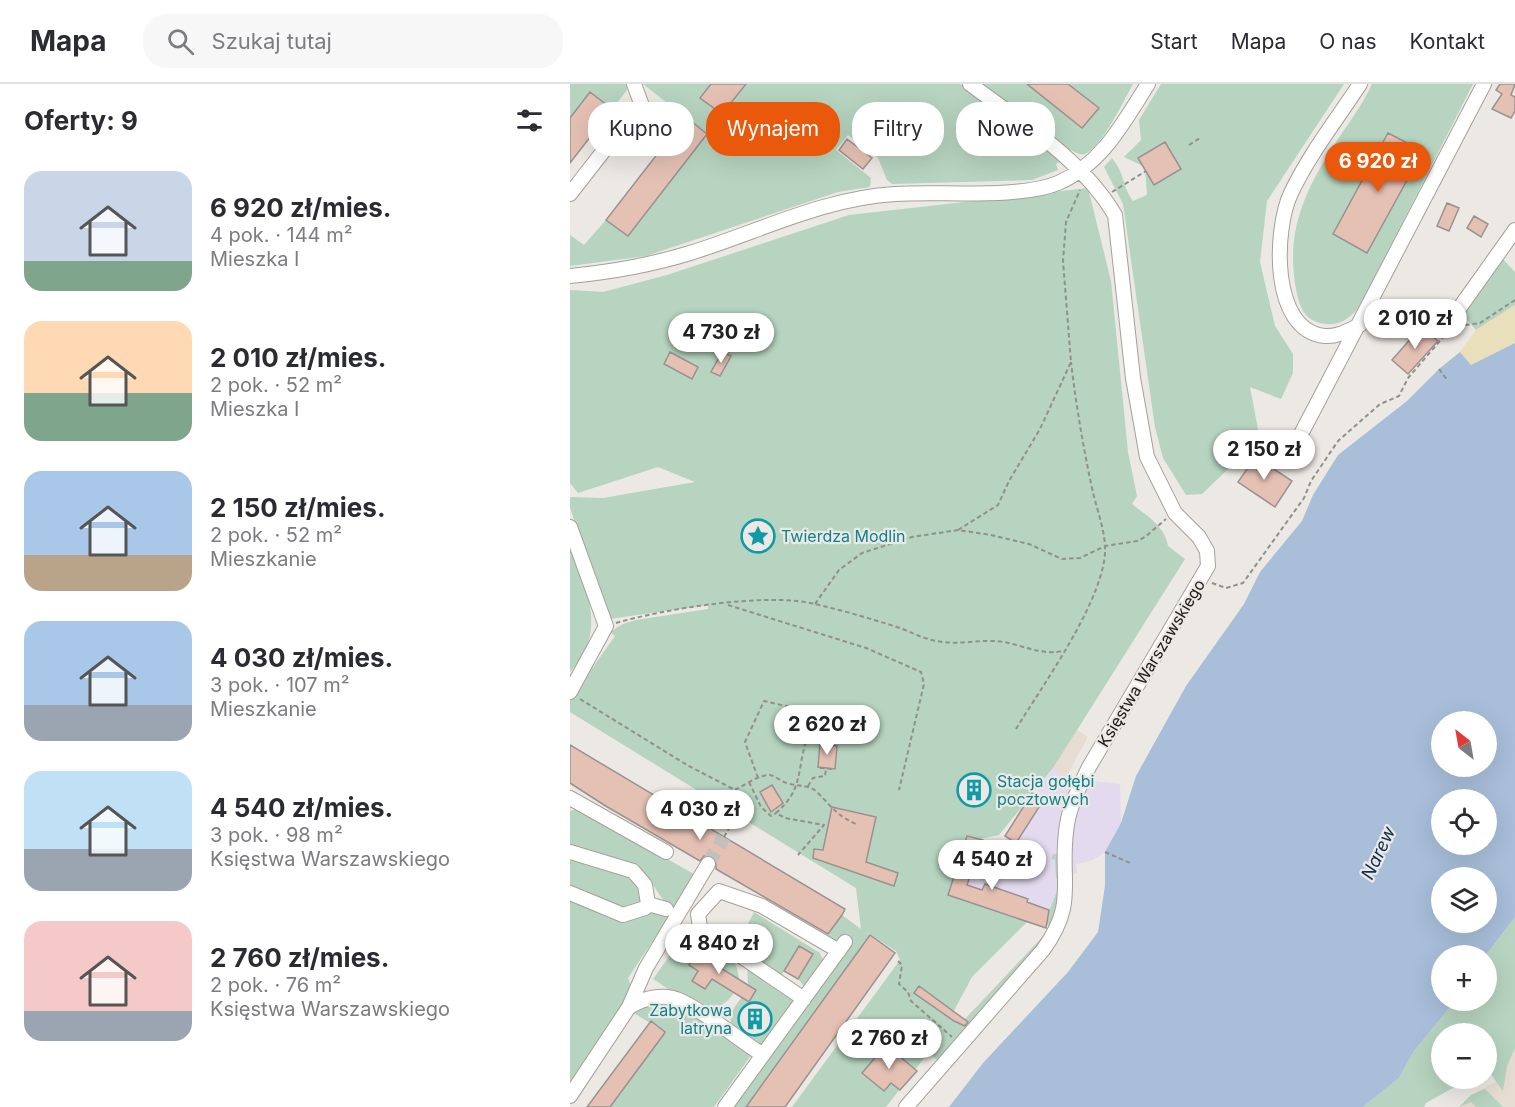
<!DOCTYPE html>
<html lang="pl">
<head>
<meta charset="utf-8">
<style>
	body { margin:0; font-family:Inter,sans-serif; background:#f7f7f7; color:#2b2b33; height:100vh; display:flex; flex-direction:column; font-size:22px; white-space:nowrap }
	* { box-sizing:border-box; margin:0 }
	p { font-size:20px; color:#7c7c81 }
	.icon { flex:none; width:33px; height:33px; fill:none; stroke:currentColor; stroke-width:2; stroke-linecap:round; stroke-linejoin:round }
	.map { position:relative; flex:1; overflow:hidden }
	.panel { display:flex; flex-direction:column; background:#fff; width:570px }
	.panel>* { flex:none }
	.top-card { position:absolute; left:18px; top:18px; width:570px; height:54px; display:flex; gap:12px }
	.needle { width:39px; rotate:329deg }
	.fabs { position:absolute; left:861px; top:627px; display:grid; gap:12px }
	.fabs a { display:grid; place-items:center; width:66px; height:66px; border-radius:50%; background:#fff; box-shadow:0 6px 24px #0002; font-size:30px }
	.price { position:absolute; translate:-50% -51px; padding:0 14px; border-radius:21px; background:#fff; color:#222; font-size:20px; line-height:39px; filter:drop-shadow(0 2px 3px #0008) }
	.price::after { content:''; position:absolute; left:50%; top:36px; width:18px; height:14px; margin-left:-9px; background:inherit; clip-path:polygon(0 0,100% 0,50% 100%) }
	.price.active { background:#ea580c; color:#fff }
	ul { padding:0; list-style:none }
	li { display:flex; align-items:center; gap:18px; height:150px; padding:0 24px }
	li span { display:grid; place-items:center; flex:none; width:168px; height:120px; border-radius:18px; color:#555 }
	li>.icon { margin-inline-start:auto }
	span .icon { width:72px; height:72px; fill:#fffc; stroke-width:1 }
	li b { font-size:26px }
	h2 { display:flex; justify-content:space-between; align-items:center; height:72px; padding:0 24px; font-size:26px }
	.tag { padding:0 21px; border-radius:24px; background:#fff; box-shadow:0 6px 24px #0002; font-size:21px; line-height:54px }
	.tag.active { background:#ea580c; color:#fff }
	header { display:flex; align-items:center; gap:36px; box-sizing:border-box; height:84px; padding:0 30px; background:#fff; border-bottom:2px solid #e1e1e2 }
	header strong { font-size:28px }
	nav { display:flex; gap:33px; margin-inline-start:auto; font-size:21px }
	.search { width:420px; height:54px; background:#f7f7f7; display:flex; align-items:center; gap:15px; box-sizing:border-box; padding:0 21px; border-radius:24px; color:#7c7c81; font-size:22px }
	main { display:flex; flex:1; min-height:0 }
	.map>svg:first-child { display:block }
</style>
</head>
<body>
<header>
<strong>Mapa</strong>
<div class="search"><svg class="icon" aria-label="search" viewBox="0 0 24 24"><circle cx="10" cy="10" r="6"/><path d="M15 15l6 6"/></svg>Szukaj tutaj</div>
<nav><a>Start</a><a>Mapa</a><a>O nas</a><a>Kontakt</a></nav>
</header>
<main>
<section class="panel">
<h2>Oferty: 9<svg class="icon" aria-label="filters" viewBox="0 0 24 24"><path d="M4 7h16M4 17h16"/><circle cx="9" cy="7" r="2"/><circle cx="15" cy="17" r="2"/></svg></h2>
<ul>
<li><span style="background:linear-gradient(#c9d6e8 75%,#7fa58c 0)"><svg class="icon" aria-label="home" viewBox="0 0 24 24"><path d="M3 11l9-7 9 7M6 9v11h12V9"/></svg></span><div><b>6 920 zł/mies.</b><p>4 pok. · 144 m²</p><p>Mieszka I</p></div></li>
<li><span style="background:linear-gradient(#ffd9b3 60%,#7fa58c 0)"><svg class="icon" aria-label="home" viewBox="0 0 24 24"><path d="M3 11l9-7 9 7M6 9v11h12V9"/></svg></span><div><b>2 010 zł/mies.</b><p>2 pok. · 52 m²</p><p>Mieszka I</p></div></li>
<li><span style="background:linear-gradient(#a9c7e8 70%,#b9a48a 0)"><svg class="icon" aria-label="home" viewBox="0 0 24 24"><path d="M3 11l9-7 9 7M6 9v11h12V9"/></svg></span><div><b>2 150 zł/mies.</b><p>2 pok. · 52 m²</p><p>Mieszkanie</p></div></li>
<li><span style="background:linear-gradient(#a9c7e8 70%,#9aa5b1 0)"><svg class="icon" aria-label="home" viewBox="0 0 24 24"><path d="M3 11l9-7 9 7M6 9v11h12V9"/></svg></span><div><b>4 030 zł/mies.</b><p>3 pok. · 107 m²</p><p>Mieszkanie</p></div></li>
<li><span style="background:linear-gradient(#bfe0f5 65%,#9aa5b1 0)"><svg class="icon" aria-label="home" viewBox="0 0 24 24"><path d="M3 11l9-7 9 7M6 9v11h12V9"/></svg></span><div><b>4 540 zł/mies.</b><p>3 pok. · 98 m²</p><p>Księstwa Warszawskiego</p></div></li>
<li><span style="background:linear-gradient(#f6c9c9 75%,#9aa5b1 0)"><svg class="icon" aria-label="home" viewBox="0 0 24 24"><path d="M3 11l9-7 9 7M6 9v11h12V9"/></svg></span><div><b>2 760 zł/mies.</b><p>2 pok. · 76 m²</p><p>Księstwa Warszawskiego</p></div></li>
</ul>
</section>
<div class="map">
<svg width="945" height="1023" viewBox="0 0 945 1023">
	<rect width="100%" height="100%" fill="#ece8e3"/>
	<path fill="#e4daef" d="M483 684 504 695 550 700 551 739 535 768 521 777 506 780 507 789 489 795 488 804 475 838 329 789 305 738 419 762H432Z"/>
	<path fill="#e6dcd1" d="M507 646 518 653 496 693 483 684Z
		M945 941V1023H889L901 1011 927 997Z"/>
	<path fill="#b6d4bf" d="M0 0H57V6L42 25 20 8 0 34Z
		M73 0H141L130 14 152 30 176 0H390L485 71 489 78 486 80 488 86 462 96 322 100 317 96 308 74 278 51 266 66 301 94 300 103 268 108 76 172 0 182V151L14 161 36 136 58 152 137 50Z
		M409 0H563C553 18 533 61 515 70 510 72 506 68 501 66L499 69Z
		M591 0H774L697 117 690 178 705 242 723 270V289L711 315 680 303 688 345 679 365 632 410 616 411 593 374 585 343 553 120 534 83 542 74C556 92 551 100 563 117L577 111 575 83 554 73 571 56 569 36Z
		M802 0H903L790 222C782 232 771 242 756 240 737 238 731 227 727 210 714 148 735 106 768 55 780 37 793 20 802 0Z
		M518 104 541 197 558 368 567 412 562 420C577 432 595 442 598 462L615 475 483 684 429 751 404 756 390 812 459 836 402 893 380 934 387 938 394 936 477 848 479 843 475 838 488 804V795L486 794 485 776 481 775 483 770H490L492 807 481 848 370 978 358 969 316 1023H222L330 876 326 867 296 848 300 852 176 1023H163L275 863 258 851 272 831 291 845 286 804 0 628V616L45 552 40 548 53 540 66 536 138 525V521L39 535 0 424V413L33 414 125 398 88 383 8 409 0 399V206L33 208 97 191 279 131Z
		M928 170 945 188V221L906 246 888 226Z
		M0 464C6 472 9 484 12 494 25 529 27 560 0 588Z
		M8 725 124 790 103 826C90 815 85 801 74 790 59 775 20 768 0 762V727Z
		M0 769 60 789 68 797 71 815 66 822 58 826 0 805Z
		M0 816 74 830 86 828 100 831 58 894 61 902 56 916 0 1004Z
		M184 828 250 869 253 876 234 902 228 895 242 870 229 862 211 892 166 864Z
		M945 833V964L937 982 933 1007 917 985 916 950H872V994L899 995 856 1019 854 1023H793L829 994 844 967 885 917 916 916V871Z
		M120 843C143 857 167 866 169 895L149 883 155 872 142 864 135 875 126 869 119 881 128 887 122 897 135 905 142 895 164 909C140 943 109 911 83 895Z
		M177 879 225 914 190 963 162 945C158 930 163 925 172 913L179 917 186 906 178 901Z
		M86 918 118 925 182 970 144 1023H40L95 948 62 928Z
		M915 1005 933 1023H906L901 1018 889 1023 901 1011Z"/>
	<path fill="#e9dfba" d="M945 221V259L901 281 890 268 906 246Z"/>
	<path fill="#a8bed9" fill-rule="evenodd" d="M945 259V833L916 871 872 872V916L885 917 844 967 829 994 793 1023H379L413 979 498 888 528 848 535 802V768L551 739 566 692 616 602 674 520 690 488 732 437 743 411 768 371 837 317 869 285 890 268 901 281ZM872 638H916V682H872ZM872 716H916V760H872ZM872 794H916V838H872Z"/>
	<path fill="#e5c1b4" stroke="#999290" stroke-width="1.5" d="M141 0H176L152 30 130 14Z
		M457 0H498L529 24 512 44Z
		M930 0H945L941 11 945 13V27L941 34 922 25 932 10 926 6Z
		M20 8 42 25 0 79V34Z
		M116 33 137 50 58 152 36 136Z
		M818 49 853 67 797 169 763 150Z
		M277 55 302 74 293 85 269 66Z
		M595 58 611 85 584 101 568 74Z
		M877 119 889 124 879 147 867 142Z
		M904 132 918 140 911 153 897 144Z
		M851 243 868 257 838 290 822 276Z
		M100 268 128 283 122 295 94 280Z
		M152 268 161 272 150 292 141 288Z
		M681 370 722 397 705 423 668 398 677 385 673 382Z
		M250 660 267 662 265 685 248 683Z
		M0 661 275 825 272 831 258 850 146 785V776L142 772H134L130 777 34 721 0 699Z
		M402 695 415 703 407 717 393 709Z
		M202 701 213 719 201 728 190 708Z
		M462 709 473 717 446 759 435 752Z
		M262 723 306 733 296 778 328 789 324 802 243 774 244 765 253 766Z
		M397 752 413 756 397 801 412 806 415 800 458 815 457 818 479 826 476 844 378 811Z
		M300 851 325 869 215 1023H176Z
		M229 862 243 870 228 895 214 887Z
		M142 863 155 872 149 883 186 906 179 918 142 895 135 905 122 897 128 887 119 881 126 869 135 875Z
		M349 902 398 938 395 942 384 937 344 909Z
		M175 934a10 10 0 1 1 20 0a10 10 0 1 1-20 0Z
		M81 937 95 948 94 950 40 1023H17Z
		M316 961 347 987 330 1006 321 999 314 1007 292 989Z"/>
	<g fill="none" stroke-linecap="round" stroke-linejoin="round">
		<path stroke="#c3bfbb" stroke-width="14" stroke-dasharray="14 7" stroke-linecap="butt" d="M138 780 154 753"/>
		<defs>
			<path id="minor" d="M0 110 71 19 64 0
				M0 192C41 188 81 181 120 169 188 148 254 114 325 110 370 107 450 115 488 99 532 80 553 39 578 0
				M790 241C779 246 768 253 755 252 700 247 704 145 721 109 739 71 767 35 790 0
				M882 243 888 226 945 146
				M730 352 914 0
				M0 443 36 542 0 608
				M0 714 96 768
				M0 768 63 787 75 801 78 820 75 824 53 831 0 809
				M78 820 96 825
				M234 915 137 849 130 844 128 830 149 807 192 822 269 867
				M59 923C74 914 93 909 109 916 136 928 168 955 193 971
				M0 1012 59 923 76 884 138 780
				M155 1023 275 858
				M336 1023 473 866C507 819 490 799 496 748 498 724 509 704 519 683L638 482 637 467 629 453 605 429 577 373 563 294 545 131C512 75 452 39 400 0"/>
		</defs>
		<use href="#minor" stroke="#a5a09b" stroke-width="16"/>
		<path stroke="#93908c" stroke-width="2" stroke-dasharray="4.5 3" stroke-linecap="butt" d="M619 61 630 54
			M542 108 576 87
			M895 241 910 239 945 216
			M869 285 878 297
			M388 446 428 421 439 397 470 345 501 278 493 177 496 138 510 106
			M642 499 656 504 673 499 734 414 741 397 768 357 810 320 829 312 838 294 875 251
			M245 520 269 486 292 469 342 453 388 446 421 451 459 460 492 475 510 474 535 462 567 457 575 453 596 435
			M158 521 296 564 351 588 354 600 329 706
			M46 539C94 525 197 508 245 520 271 526 298 534 324 542 337 546 349 553 362 556 384 562 405 556 426 557 450 559 468 572 493 567
			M10 615 117 681 165 706C175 701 188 691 200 691 206 692 211 698 217 699 228 703 240 700 248 709 264 725 266 731 288 741
			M446 645C472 602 538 511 535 462 534 443 526 423 522 404 513 362 506 321 501 278
			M250 684 262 685
			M188 694 175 658 194 617 238 627 246 635C243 642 238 649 236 657 227 687 233 706 206 729L215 734 254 741 228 771
			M179 698 191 723 201 732 206 729
			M238 702 243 694 255 692 256 685
			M154 753 172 722 165 706
			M535 768 560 779
			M328 877 332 881 329 900 338 908 341 917 382 953"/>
		<use href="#minor" stroke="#fff" stroke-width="14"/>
	</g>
	<defs>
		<symbol id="sight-ring" viewBox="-11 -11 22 22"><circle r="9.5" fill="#ece8e3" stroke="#0f9aa8" stroke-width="1.5"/><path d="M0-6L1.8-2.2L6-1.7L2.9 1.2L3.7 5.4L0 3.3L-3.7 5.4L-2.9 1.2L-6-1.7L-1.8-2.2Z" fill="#0f9aa8"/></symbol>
		<symbol id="building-ring" viewBox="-11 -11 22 22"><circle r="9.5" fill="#ece8e3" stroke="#0f9aa8" stroke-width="1.5"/><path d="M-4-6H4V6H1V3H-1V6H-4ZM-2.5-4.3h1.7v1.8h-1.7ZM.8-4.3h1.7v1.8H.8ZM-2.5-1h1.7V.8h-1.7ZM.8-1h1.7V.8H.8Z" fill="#0f9aa8"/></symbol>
	</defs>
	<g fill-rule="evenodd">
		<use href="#sight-ring" x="169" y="433" width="38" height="38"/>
		<use href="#building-ring" x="385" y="687" width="38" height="38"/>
		<use href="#building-ring" x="166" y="916" width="38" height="38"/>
	</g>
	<g text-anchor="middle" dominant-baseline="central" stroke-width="4.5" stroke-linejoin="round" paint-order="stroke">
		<g font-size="16" fill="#0d838f" stroke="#ece8e3" text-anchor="start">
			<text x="211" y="452">Twierdza Modlin</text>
			<text x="427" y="697">Stacja gołębi<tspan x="427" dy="18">pocztowych</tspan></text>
			<text x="162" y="926" text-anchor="end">Zabytkowa<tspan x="162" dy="18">latryna</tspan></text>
		</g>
		<g font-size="16" fill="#1d1b19" stroke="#ece8e3">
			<text transform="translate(581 579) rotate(-59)">Księstwa Warszawskiego</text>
		</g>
		<g font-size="18" font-style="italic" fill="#0d2e51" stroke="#ece8e3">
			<text transform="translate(808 769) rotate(-65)">Narew</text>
		</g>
	</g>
</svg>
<div class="fabs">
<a><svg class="needle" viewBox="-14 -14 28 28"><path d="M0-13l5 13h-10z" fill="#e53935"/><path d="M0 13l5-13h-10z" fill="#7c7c81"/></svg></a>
<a><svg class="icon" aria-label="locate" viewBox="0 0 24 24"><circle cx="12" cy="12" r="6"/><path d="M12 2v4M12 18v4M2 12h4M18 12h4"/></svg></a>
<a><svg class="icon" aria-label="layers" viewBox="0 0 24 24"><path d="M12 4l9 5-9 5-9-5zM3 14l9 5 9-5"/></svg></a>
<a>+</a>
<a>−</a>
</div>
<b class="price active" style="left:808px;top:109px">6 920 zł</b>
<b class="price" style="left:845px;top:266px">2 010 zł</b>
<b class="price" style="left:151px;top:280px">4 730 zł</b>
<b class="price" style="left:694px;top:397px">2 150 zł</b>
<b class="price" style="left:257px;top:672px">2 620 zł</b>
<b class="price" style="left:130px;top:757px">4 030 zł</b>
<b class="price" style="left:422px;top:807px">4 540 zł</b>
<b class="price" style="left:149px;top:891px">4 840 zł</b>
<b class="price" style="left:319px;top:986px">2 760 zł</b>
<div class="top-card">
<a class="tag">Kupno</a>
<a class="tag active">Wynajem</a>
<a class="tag">Filtry</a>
<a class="tag">Nowe</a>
</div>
</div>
</main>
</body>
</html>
